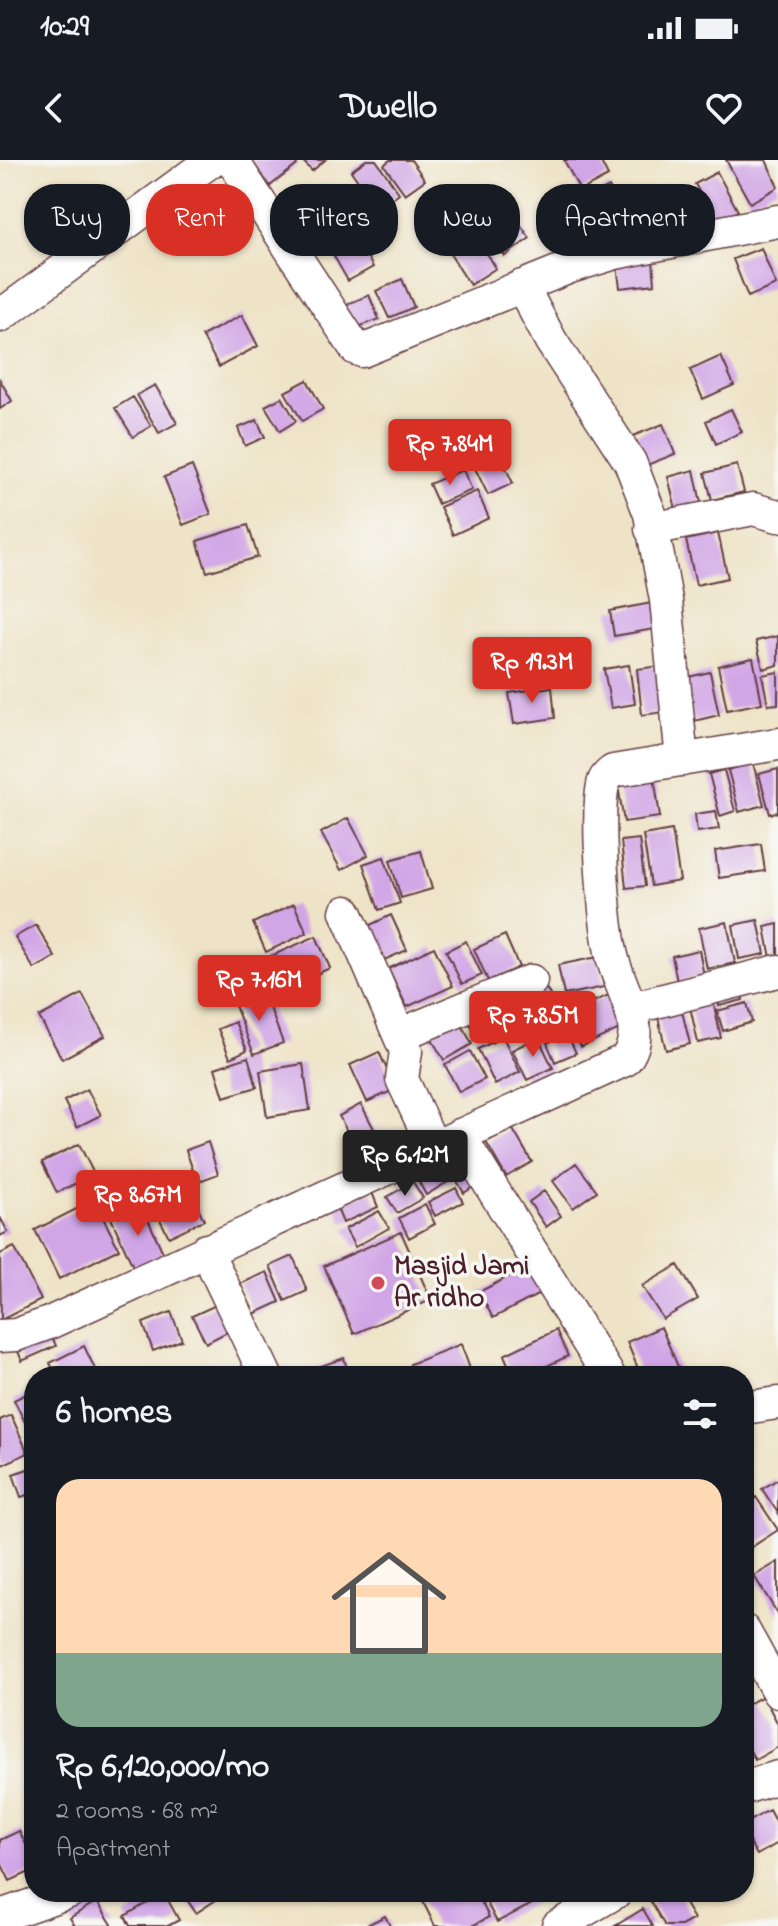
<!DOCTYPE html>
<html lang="en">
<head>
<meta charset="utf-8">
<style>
	body { margin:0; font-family:"Indie Flower",sans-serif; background:#20242c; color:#f1f3f6; height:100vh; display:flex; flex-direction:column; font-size:30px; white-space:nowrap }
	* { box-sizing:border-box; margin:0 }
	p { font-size:26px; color:#9ea1a6 }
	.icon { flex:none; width:44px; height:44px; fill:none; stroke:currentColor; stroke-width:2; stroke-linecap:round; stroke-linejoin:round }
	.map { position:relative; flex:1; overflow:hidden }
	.panel { position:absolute; left:24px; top:1206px; width:730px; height:536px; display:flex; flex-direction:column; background:#171b24; border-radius:32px; box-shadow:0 2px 6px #0004 }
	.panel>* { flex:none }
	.hud { position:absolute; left:24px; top:24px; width:730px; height:72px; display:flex; gap:16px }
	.price { position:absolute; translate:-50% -68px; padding:0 18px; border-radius:8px; background:#d93025; color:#fff; font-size:26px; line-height:52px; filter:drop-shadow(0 2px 4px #0008) }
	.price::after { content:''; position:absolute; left:50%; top:48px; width:24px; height:18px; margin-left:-12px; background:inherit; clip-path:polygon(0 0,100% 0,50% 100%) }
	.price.selected { background:#222; color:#fff }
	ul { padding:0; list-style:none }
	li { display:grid; align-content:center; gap:16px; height:424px; padding:0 32px }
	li+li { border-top:2px solid #363941 }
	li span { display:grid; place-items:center; height:248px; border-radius:24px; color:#555 }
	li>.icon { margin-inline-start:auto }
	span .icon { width:144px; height:144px; fill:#fffc; stroke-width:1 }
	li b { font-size:34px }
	h2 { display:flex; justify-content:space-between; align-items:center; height:96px; padding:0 32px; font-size:34px }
	.chip { padding:0 28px; border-radius:32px; background:#171b24; box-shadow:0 2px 6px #0004; font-size:28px; line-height:72px }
	.chip.selected { background:#d93025; color:#fff }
	.status { display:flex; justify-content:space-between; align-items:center; height:56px; padding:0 40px; background:#171b24; direction:ltr }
	.status svg { height:22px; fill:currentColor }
	header { display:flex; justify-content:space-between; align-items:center; height:104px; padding:0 32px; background:#171b24; font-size:36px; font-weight:700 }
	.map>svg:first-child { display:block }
</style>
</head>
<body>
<div class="status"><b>10:29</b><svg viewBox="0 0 49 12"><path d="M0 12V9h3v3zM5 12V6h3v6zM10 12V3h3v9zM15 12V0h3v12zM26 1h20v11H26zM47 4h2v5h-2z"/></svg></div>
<header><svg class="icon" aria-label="back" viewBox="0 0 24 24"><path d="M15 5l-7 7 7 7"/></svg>Dwello<svg class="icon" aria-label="heart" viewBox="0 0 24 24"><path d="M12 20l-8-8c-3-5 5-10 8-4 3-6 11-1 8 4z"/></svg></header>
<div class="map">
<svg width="778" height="1766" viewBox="0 0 778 1766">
	<rect width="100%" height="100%" fill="#f6f6f2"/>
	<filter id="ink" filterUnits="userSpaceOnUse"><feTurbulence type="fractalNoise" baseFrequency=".0125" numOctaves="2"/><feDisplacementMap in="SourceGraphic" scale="16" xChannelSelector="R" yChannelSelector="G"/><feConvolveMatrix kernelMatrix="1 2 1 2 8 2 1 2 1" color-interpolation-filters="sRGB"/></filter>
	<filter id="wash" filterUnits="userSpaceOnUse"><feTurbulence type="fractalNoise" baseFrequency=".006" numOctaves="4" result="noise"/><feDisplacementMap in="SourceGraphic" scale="32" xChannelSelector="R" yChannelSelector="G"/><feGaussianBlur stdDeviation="1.8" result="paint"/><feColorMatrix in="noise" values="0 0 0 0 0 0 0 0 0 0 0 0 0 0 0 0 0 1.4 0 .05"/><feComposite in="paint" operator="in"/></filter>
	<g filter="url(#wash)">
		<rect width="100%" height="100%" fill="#eee3c6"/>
		<g id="blocks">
			<path fill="#d1a6e6" d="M251 0H293L297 5 270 26Z
				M302 0H325L312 11Z
				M366 0H376L399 33 378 49 351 11Z
				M390 0H411L425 20 405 34 384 5Z
				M564 0H600L608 16 580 31Z
				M726 0H766L778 27 750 43Z
				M717 12 738 51 715 63 695 24Z
				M609 27 628 64 605 76 586 39Z
				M323 28 341 58 312 76 294 46Z
				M502 40 530 78 505 96 477 58Z
				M470 66 496 108 470 125 443 83Z
				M356 77 373 107 348 121 331 91Z
				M761 88 776 125 748 137 733 99Z
				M653 100 655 124 620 128 617 105Z
				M402 119 414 147 389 158 376 131Z
				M369 135 379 159 353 169 343 146Z
				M242 155 258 186 219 207 202 176Z
				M721 196 734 225 703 239 690 210Z
				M0 220 12 241 0 249Z
				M307 220 323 249 302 261 285 232Z
				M155 225 177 263 159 273 137 235Z
				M133 237 151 266 133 277 115 248Z
				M282 237 296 261 280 271 265 246Z
				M731 249 742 272 716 284 706 261Z
				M257 260 265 277 245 286 238 268Z
				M663 264 675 294 642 307 630 277Z
				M493 282 513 323 488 335 468 294Z
				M737 305 744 332 712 340 705 313Z
				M192 306 211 354 183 365 164 317Z
				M463 310 472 330 438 344 429 324Z
				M694 310 701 343 676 349 668 317Z
				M477 331 489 358 453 375 440 347Z
				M248 365 258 397 207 412 197 381Z
				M718 373 728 418 696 425 686 380Z
				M662 441 666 467 614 476 610 451Z
				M778 476V505L763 509 756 481Z
				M555 491 560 517 519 525 514 498Z
				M753 498 762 543 727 550 718 506Z
				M629 505 635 544 611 548 604 509Z
				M660 506 665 552 642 555 637 509Z
				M710 512 719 555 694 561 684 518Z
				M778 512V544L768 545 762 515Z
				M552 527 555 558 514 564 509 533Z
				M753 603 764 645 739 652 728 610Z
				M653 609 660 657 624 662 616 614Z
				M778 609V652L770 654 759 614Z
				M724 610 735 651 720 656 709 614Z
				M716 651 719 669 697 672 695 654Z
				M348 658 368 695 341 710 321 673Z
				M672 670 680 721 651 726 643 675Z
				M639 679 645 726 626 728 621 681Z
				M761 684 765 711 719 718 715 691Z
				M421 691 432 729 401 738 390 700Z
				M384 697 400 743 379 750 363 704Z
				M294 744 307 773 266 792 253 763Z
				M391 755 407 790 382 801 366 767Z
				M758 760 765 794 739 799 733 765Z
				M727 762 735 803 707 809 699 768Z
				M778 764V797L771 798 765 767Z
				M36 765 55 797 34 809 15 777Z
				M505 775 519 807 488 821 474 789Z
				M316 776 330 808 277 832 262 800Z
				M466 781 482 815 462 824 446 791Z
				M434 787 453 826 407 847 388 809Z
				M699 790 704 816 677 822 672 796Z
				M598 797 604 827 564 835 558 805Z
				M540 817 565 862 542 874 518 829Z
				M739 823 743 840 719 846 716 829Z
				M264 832 283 883 254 894 234 843Z
				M613 833 628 865 581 887 566 854Z
				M82 834 105 876 62 899 39 857Z
				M712 837 721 878 698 883 689 842Z
				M679 839 690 884 666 890 655 845Z
				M495 842 507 867 479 881 466 855Z
				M747 843 752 862 723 871 717 851Z
				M457 856 472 884 444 900 428 873Z
				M235 862 247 890 230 898 218 869Z
				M567 873 576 893 555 902 547 883Z
				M503 877 520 912 495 925 478 889Z
				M538 877 553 908 527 920 512 890Z
				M470 891 485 919 459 932 445 905Z
				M379 892 396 929 367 942 350 905Z
				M248 897 257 927 224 937 215 908Z
				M303 904 310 950 267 957 260 911Z
				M87 929 101 955 77 967 64 941Z
				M361 944 382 984 360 996 339 956Z
				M512 968 532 1002 506 1017 486 982Z
				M208 982 218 1014 197 1022 186 990Z
				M79 984 94 1014 57 1033 42 1002Z
				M461 993 479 1023 464 1033 446 1002Z
				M576 1003 597 1031 573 1048 553 1021Z
				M442 1005 451 1020 426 1035 418 1020Z
				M413 1022 423 1038 397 1053 387 1037Z
				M188 1026 204 1060 169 1077 152 1044Z
				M456 1028 463 1042 435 1056 428 1042Z
				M371 1030 378 1047 343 1063 336 1046Z
				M544 1031 561 1056 546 1067 529 1042Z
				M94 1040 119 1089 59 1119 35 1070Z
				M141 1044 165 1097 135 1111 111 1058Z
				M425 1044 435 1064 409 1078 399 1058Z
				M379 1051 389 1068 355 1087 345 1069Z
				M0 1057 8 1072 0 1076Z
				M401 1072 431 1140 354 1174 324 1106Z
				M14 1087 41 1140 1 1160 0 1094Z
				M293 1096 307 1131 285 1141 270 1106Z
				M533 1104 547 1130 493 1158 479 1132Z
				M678 1105 698 1139 663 1159 642 1126Z
				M267 1112 280 1142 254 1154 240 1124Z
				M216 1145 229 1171 206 1183 192 1156Z
				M171 1152 182 1180 153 1191 143 1163Z
				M47 1164 56 1186 22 1201 13 1179Z
				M661 1167 682 1216H641L627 1182Z
				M556 1170 568 1196 526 1216H513L504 1195Z
				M461 1184 470 1209 451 1216H415L410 1204Z
				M84 1186 97 1213 56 1216 50 1203Z
				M344 1198 349 1216H321L318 1207Z
				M34 1230V1280L14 1240Z
				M11 1255 28 1293 0 1306V1260Z
				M34 1307V1333L21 1337 13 1314Z
				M778 1319V1353L762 1329Z
				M756 1337 778 1370 744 1392V1345Z
				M778 1402V1454L754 1416Z
				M763 1536 778 1564V1587L755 1600 744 1580V1546Z
				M769 1650 778 1667V1683L757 1695 744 1673V1664Z
				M19 1671 34 1700V1710L10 1721 0 1701V1680Z
				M182 1732H219L222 1736 196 1753Z
				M418 1732H476L489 1757 472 1766H435Z
				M481 1732H539L542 1739 497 1762Z
				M645 1732H678L694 1759 681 1766H665Z
				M164 1733 179 1760 168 1766H130L125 1756Z
				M97 1741 113 1766H75L70 1758Z
				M643 1749 653 1766H615Z
				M385 1756 390 1766H365Z"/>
		</g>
	</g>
	<g filter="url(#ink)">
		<use href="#blocks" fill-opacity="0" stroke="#633c42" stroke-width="2"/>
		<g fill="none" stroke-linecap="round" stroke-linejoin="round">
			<defs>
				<path id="minor" d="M232 0 356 189 362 191 570 107 615 93 778 61
					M522 126 551 181 630 302 650 354 666 440 682 600
					M0 156 212 0
					M651 369 753 349 778 356
					M346 752 406 891 402 919 434 988
					M632 848 778 811
					M399 875 531 821
					M459 975 609 1216
					M206 1090 266 1216
					M0 1176 16 1175 49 1163 625 900C650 869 619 828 612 796 604 763 596 656 603 625 604 618 608 615 613 611L778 584
					M744 1248 778 1243
					M744 1471 778 1532
					M744 1628 778 1617
					M0 1756 69 1732
					M558 1766 616 1732"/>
			</defs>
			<use href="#minor" stroke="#633c42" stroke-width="35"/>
			<use href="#minor" stroke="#fff" stroke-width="32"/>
		</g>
	</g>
	<circle fill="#d1495b" stroke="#f6f6f2" stroke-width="3" cx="378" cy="1123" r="8"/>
	<g text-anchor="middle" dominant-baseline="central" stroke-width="7" stroke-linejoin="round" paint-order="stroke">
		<g font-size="28" font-weight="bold" fill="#4a1f2b" stroke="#f6f6f2" text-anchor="start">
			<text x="394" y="1107">Masjid Jami<tspan x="394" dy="32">Ar ridho</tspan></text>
		</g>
	</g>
</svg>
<b class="price" style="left:450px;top:327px">Rp 7.84M</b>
<b class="price" style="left:532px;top:545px">Rp 19.3M</b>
<b class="price" style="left:259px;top:863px">Rp 7.16M</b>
<b class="price" style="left:533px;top:899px">Rp 7.85M</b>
<b class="price selected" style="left:405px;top:1038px">Rp 6.12M</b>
<b class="price" style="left:138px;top:1078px">Rp 8.67M</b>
<div class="hud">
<a class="chip">Buy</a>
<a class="chip selected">Rent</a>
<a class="chip">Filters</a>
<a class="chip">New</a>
<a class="chip">Apartment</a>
</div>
<section class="panel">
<h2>6 homes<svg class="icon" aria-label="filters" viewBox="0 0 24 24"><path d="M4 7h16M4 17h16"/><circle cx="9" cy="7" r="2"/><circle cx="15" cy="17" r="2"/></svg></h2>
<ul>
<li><span style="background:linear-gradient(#ffd9b3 70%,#7fa58c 0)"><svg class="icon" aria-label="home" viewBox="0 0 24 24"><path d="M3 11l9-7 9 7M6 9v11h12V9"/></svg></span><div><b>Rp 6,120,000/mo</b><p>2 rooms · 68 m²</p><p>Apartment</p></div></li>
</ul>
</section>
</div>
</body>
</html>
